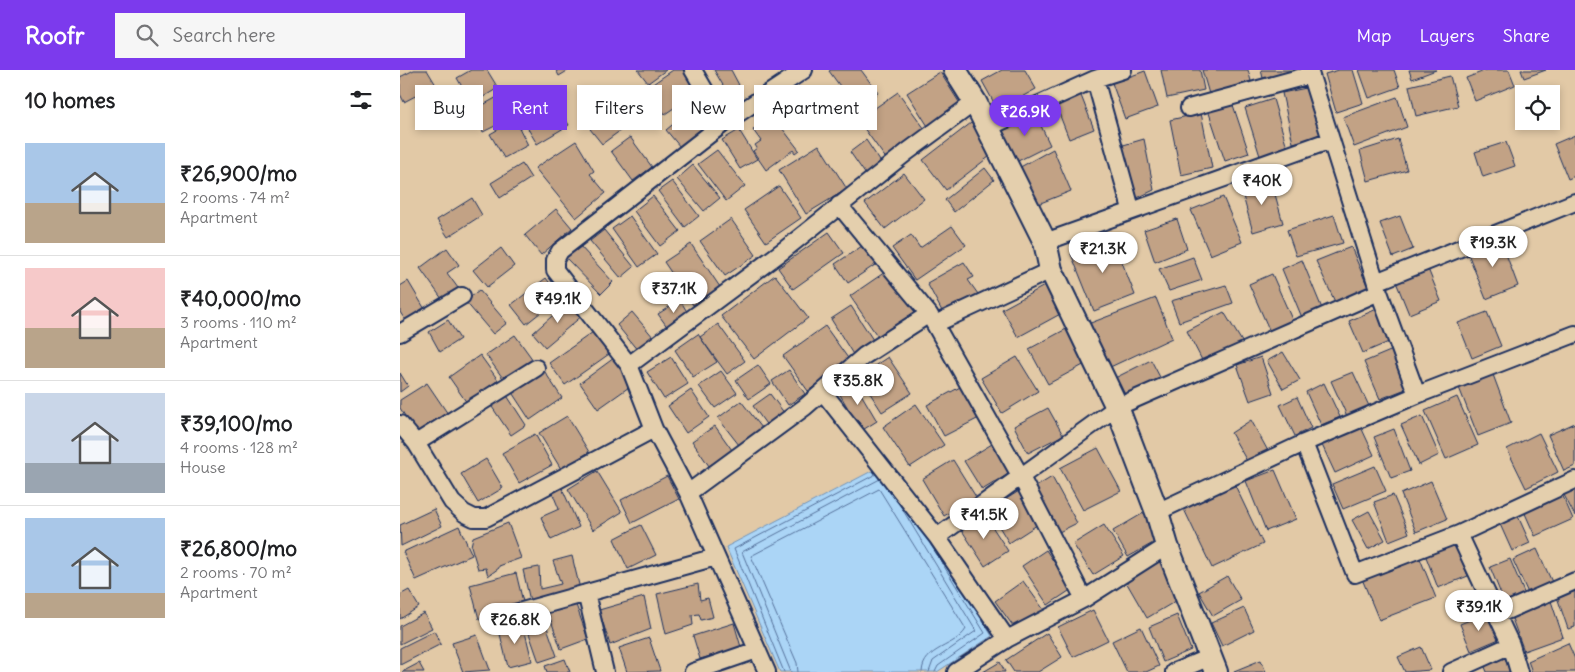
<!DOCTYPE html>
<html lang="en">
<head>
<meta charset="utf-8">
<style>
	body { margin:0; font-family:Delius,sans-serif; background:#f6f6f6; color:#202124; height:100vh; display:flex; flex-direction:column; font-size:19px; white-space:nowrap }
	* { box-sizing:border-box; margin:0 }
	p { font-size:16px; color:#757577 }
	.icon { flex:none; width:28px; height:28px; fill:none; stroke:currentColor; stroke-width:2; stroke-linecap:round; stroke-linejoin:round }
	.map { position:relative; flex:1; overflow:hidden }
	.side { display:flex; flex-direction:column; background:#fff; width:400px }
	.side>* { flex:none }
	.hud { position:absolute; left:15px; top:15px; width:475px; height:45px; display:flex; gap:10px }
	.tools { position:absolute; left:1115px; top:15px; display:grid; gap:10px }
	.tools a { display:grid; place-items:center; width:45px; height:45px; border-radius:0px; background:#fff; box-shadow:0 2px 8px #0003; font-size:25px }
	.price { position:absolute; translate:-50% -42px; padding:0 11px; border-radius:18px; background:#fff; color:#222; font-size:16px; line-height:32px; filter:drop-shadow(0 1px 2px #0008) }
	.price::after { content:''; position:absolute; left:50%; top:30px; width:15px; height:11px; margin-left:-8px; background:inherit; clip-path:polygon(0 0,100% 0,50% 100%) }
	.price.on { background:#7c3aed; color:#fff }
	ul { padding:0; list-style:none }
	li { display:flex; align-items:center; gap:15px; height:125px; padding:0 25px }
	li+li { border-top:1px solid #e0e0e0 }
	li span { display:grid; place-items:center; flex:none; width:140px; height:100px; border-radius:0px; color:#555 }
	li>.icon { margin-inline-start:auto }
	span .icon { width:60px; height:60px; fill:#fffc; stroke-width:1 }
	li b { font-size:21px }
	h2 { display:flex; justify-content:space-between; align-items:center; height:60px; padding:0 25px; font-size:21px }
	.pill { padding:0 18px; border-radius:0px; background:#fff; box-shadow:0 2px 8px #0003; font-size:18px; line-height:45px }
	.pill.on { background:#7c3aed; color:#fff }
	header { display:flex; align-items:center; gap:30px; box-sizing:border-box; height:70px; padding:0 25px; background:#7c3aed; color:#fff }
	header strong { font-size:24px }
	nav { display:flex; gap:28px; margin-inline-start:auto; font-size:18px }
	.search { width:350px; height:45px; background:#f6f6f6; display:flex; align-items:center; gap:12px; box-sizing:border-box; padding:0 18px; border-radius:0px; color:#757577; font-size:19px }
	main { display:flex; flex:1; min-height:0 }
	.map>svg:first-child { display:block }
</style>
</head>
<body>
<header>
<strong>Roofr</strong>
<div class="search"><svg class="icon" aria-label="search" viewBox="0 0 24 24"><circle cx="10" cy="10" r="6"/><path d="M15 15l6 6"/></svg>Search here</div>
<nav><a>Map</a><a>Layers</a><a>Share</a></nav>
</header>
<main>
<section class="side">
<h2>10 homes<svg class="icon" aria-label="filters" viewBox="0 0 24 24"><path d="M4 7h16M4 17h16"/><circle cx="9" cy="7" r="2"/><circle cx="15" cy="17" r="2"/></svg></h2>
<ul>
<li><span style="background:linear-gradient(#a9c7e8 60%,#b9a48a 0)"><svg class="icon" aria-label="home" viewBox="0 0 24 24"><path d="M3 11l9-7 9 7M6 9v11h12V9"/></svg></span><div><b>₹26,900/mo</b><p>2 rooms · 74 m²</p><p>Apartment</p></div></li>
<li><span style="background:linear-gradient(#f6c9c9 60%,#b9a48a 0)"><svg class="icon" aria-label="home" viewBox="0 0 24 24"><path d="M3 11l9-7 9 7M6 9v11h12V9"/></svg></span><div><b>₹40,000/mo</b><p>3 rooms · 110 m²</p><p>Apartment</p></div></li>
<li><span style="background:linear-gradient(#c9d6e8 70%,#9aa5b1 0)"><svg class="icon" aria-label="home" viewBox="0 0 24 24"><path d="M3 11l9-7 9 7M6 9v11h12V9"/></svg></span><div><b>₹39,100/mo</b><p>4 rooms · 128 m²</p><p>House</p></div></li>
<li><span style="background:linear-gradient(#a9c7e8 75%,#b9a48a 0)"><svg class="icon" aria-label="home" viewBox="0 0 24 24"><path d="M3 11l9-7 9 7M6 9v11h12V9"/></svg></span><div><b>₹26,800/mo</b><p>2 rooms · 70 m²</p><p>Apartment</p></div></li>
</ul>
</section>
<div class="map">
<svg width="1175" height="602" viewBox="0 0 1175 602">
	<rect width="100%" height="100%" fill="#e2c9a6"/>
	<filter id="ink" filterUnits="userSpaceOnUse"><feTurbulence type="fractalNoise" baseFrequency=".02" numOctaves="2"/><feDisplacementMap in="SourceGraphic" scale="10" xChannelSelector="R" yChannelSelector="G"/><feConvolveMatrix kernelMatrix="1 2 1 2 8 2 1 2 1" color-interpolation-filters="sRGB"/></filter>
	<g filter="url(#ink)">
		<path fill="#abd5f6" stroke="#7193b9" d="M487 393 592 566 537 602H380L326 477Z"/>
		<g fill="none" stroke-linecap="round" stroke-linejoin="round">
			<path stroke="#55719b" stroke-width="1" d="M498 432 576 561 533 591 529 602
				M531 475 585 563 538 596 535 602
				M384 602 334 479 476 404
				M391 602 342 482 480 409
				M398 602 397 593 351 486 479 419 566 559C556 577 523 577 522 602"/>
		</g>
		<path fill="#c2a285" stroke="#1b2f5e" d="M14 0H27L36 15 4 32 0 24V7Z
			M71 0H87L98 18 72 34 57 8Z
			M156 0H169L159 6Z
			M238 0H266L248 13Z
			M273 0H285L299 21 265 44 247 18Z
			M314 0H331L339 15 327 22Z
			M431 0H461L478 23 476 25 472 19 463 26 455 16 445 23 429 1Z
			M602 0H625L636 19 598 40 582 11Z
			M761 0H800L804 20 767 28Z
			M802 0H848L851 11 809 24Z
			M861 0H902L864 12Z
			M939 0H953L963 33 936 42 925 4Z
			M959 0H994L1000 17 969 28Z
			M1009 0H1036L1012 9Z
			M1087 0H1109L1115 15 1075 31 1066 8Z
			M1121 0H1146L1124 8Z
			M745 1 758 37 725 49 712 13Z
			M540 2 564 40 531 61 507 23Z
			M1050 6 1058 36 1016 46 1009 16Z
			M911 17 922 66 893 73 882 23Z
			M498 22 527 62 487 90 458 50Z
			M680 23 694 59 669 69 655 33Z
			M101 25 113 47 83 62 72 41Z
			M236 25 247 41 202 74 190 59Z
			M997 27 1007 57 954 77 943 47Z
			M873 29 887 77 860 86 845 38Z
			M832 32 849 83 825 91 808 40Z
			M156 33 169 55 137 74 124 52Z
			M293 38 307 56 280 77 266 60Z
			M635 43 650 75 616 92 601 59Z
			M801 43 812 98 781 105 770 50Z
			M371 46 374 50 380 46 386 54 382 58 399 80 395 83 393 80 366 100 353 81 357 78 355 75 361 71 353 60Z
			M115 50 128 75 104 88 90 64Z
			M571 53 594 83 546 120 523 90Z
			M339 60 357 89 340 99 322 70Z
			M1175 65V106L1168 109 1154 74Z
			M230 67 252 97 233 111 211 81Z
			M744 69 754 120 735 129 720 76Z
			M998 69 1007 100 968 111 960 81Z
			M466 70 482 94 466 105 450 82Z
			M176 71 194 101 190 104 206 123 176 148 135 98Z
			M1106 72 1115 96 1083 107 1075 82Z
			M419 75 447 119 406 144 379 100Z
			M653 79 671 121 633 136 615 100Z
			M317 80 345 116 326 131 298 94Z
			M122 94 131 108 100 128 91 113Z
			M293 95 320 128 304 141 277 109Z
			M585 98 594 110 554 142 545 130Z
			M504 103 524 129 485 159 465 133Z
			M871 110 883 153 853 162 841 119Z
			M272 111 299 146 285 157 258 121Z
			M379 116 401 148 366 172 344 140Z
			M253 126 280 161 260 176 234 141Z
			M823 127 842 172 810 185 791 140Z
			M72 128 82 145 48 167 37 150Z
			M156 139 172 158 141 185 125 165Z
			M934 145 943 173 896 186 887 160Z
			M230 146 257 184 239 197 212 159Z
			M1000 146 1013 179 993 187 980 153Z
			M331 149 356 185 325 206 300 171Z
			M777 149 787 179 755 192 744 160Z
			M552 156 566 175 515 210 492 178 511 165 520 178Z
			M204 160 234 197 221 208 190 171Z
			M429 162 444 183 393 219 378 198Z
			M712 167 735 225 694 241 671 184Z
			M1100 168 1118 216 1086 229 1067 181Z
			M291 174 320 217 293 235 264 192Z
			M465 174 478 193 448 213 435 194Z
			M179 175 213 212 201 224 166 188Z
			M951 177 969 220 936 234 916 191Z
			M47 178 59 195 47 203 58 218 42 229 20 198Z
			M101 178 114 196 87 217 73 200Z
			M793 187 802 210 769 221 759 199Z
			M902 190 923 241 903 250 882 199Z
			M564 192 574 207 568 210 578 224 543 243 527 213Z
			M1028 199 1041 231 1009 244 996 212Z
			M488 200 516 241 478 267 450 226Z
			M872 204 894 254 871 264 849 214Z
			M375 205 408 248 354 289 321 246Z
			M146 208 160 227 126 254 111 235Z
			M8 211 26 241 7 253 0 242V216Z
			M648 214 664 242 618 267 602 239Z
			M826 215 833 233 779 252 771 231Z
			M79 220 107 253 93 264 65 231Z
			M756 228 772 268 706 299 688 254Z
			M170 230 183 245 145 277 133 263Z
			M280 230 289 245 268 258 258 244Z
			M451 236 475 273 454 286 431 249Z
			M977 239 991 271 963 283 949 251Z
			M232 242 254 268 238 281 217 255Z
			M824 242 844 275 804 294 787 261Z
			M1087 242 1101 276 1072 288 1058 253Z
			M48 250 60 269 40 282 29 262Z
			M318 254 345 291 327 304 300 267Z
			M425 256 450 291 408 321 383 286Z
			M668 258 687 293 648 314 629 279Z
			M196 260 212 282 165 315 149 293Z
			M298 264 317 292 293 307 275 280Z
			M115 265 133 290 105 311 86 285Z
			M995 279 1011 317 980 329 964 292Z
			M883 282 900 310 883 319 867 291Z
			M80 285 98 310 67 333 49 307Z
			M271 287 288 314 264 329 247 302Z
			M488 287 512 323 482 342 459 306Z
			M617 287 638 321 602 343 581 308Z
			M861 287 873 323 850 331 837 295Z
			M214 288 232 315 198 339 180 313Z
			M751 290 762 311 725 330 715 308Z
			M358 295 371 314 349 329 336 310Z
			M143 299 162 328 130 350 111 321Z
			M389 300 405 324 388 335 372 311Z
			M321 301 337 323 315 338 299 316Z
			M953 302 969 336 947 346 931 311Z
			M1092 302 1111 353 1078 366 1058 315Z
			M0 303 8 316 0 322Z
			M454 312 477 351 461 361 438 321Z
			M27 313 48 344 17 365 0 338V330Z
			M924 313 940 347 921 355 906 322Z
			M562 316 579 348 544 366 527 335Z
			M291 320 309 347 286 363 268 336Z
			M106 324 126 355 111 365 90 334Z
			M370 324 385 344 368 357 353 336Z
			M897 327 911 358 895 366 880 335Z
			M1057 327 1078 375 1046 389 1025 341Z
			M341 331 362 358 339 375 318 348Z
			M516 334 544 375 510 397 483 357Z
			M648 338 663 365 628 383 614 356Z
			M167 346 189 382 161 399 139 363Z
			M1022 346 1039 385 1019 395 1001 355Z
			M851 350 868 381 848 393 831 363Z
			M1175 353V396L1164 401 1148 365Z
			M315 356 332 380 309 396 292 371Z
			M961 357 974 385 935 403 922 375Z
			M994 359 1010 401 991 408 974 367Z
			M1139 363 1158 402 1126 418 1107 379Z
			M135 364 152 395 119 413 102 383Z
			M592 374 610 403 582 420 564 391Z
			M698 378 721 421 683 440 660 398Z
			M86 389 103 418 78 433 61 404Z
			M553 390 576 427 544 446 522 409Z
			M975 396 986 421 943 439 932 414Z
			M875 400 896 449 866 461 846 411Z
			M197 401 222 442 193 460 168 419Z
			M267 406 279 429 232 453 221 430Z
			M652 407 677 453 657 463 634 418Z
			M832 409 863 474 812 498 781 433Z
			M1031 411 1047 449 1016 462 1001 424Z
			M162 418 179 457 151 470 141 447 159 439 152 422Z
			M1175 419V446L1164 425Z
			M619 421 640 453 609 473 589 440Z
			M1161 422 1173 449 1135 466 1123 439Z
			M993 425 1009 463 989 471 974 432Z
			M34 439 42 456 1 476 0 455Z
			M747 441 762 468 728 487 713 461Z
			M969 441 985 470 968 479 952 450Z
			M584 444 608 481 585 496 561 459Z
			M1117 444 1130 473 1112 481 1099 452Z
			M108 453 121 488 99 496V498L88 506 86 498 78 499 71 476 73 467Z
			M241 455 256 485 228 499 214 469Z
			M704 455 724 486 693 505 673 474Z
			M59 456 72 485 16 510 3 482Z
			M1052 467 1068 506 1038 518 1023 479Z
			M1137 479 1152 512 1128 523 1113 490Z
			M646 480 672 519 648 535 622 496Z
			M1017 481 1036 528 979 550 960 504Z
			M172 486 180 519 130 531 123 500 139 497 140 519 161 514 153 491Z
			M1110 489 1125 525 1105 534 1090 497Z
			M759 490 781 528 747 548 725 510Z
			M116 503 124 536 79 549 70 515Z
			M827 506 841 530 813 546 799 522Z
			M623 511 644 540 616 560 595 531Z
			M298 514 300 530 308 528 313 547 301 550 299 544 292 545 293 555 266 564 257 524Z
			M1175 517V557L1168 559 1156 524Z
			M9 520 19 537 0 549V525Z
			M244 527 251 559 210 575 199 540Z
			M1151 531 1163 567 1124 581 1111 546Z
			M175 532 188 569 161 579 148 542Z
			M844 538 854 560 822 576 811 553Z
			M693 540 708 570 673 587 658 557Z
			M24 543 32 558 0 574V556Z
			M1087 543 1099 569 1071 581 1060 554Z
			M777 545 791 580 763 592 749 557Z
			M143 546 157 586 139 592 125 552Z
			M334 553 341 577 300 589 293 566Z
			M123 554 132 591 108 597 99 560Z
			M741 557 759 596 746 602H727L712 571Z
			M34 561 41 574 0 595V578Z
			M647 563 662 587 638 602H614L606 590Z
			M77 565 90 600 63 602 52 573Z
			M249 568 260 601 227 602 219 578Z
			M1168 573 1175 589V602H1132L1128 591Z
			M1021 577 1031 600 1005 602 998 587Z
			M1107 584 1113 602H1087L1083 592Z
			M165 589 170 602H147L145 596Z
			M861 590 866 602H834V601Z
			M600 592 605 602H583Z
			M19 593 24 602H2Z"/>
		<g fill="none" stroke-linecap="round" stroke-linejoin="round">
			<defs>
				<path id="street" d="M293 0 324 53 404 0
					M723 0 695 9 731 139
					M909 0 979 222 1017 325
					M789 38 910 5
					M587 58 695 9
					M645 172 931 70
					M976 212 1175 132
					M529 244 621 407 684 529
					M535 254 651 200
					M0 263 62 226
					M229 295 155 200V190L160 181 324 53
					M423 322 537 467 607 569
					M0 354 16 373 52 432 64 443 74 448H86L254 359 229 295 384 180 507 82 575 32
					M254 359 288 423 367 602
					M16 373 136 298
					M904 373 1017 325 1175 264
					M288 423 405 337 464 286 529 244 439 135
					M757 442 904 373 955 504 1059 464 1111 575
					M1059 464 1175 410
					M537 467 717 337 979 222
					M186 523 205 602
					M1097 545 1175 511
					M97 548 316 487
					M293 602 357 580
					M556 602 607 569 684 529 767 476
					M774 602 810 587
					M1051 602 1111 575 1119 602"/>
				<path id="secondary" d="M555 0 575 32 645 172 651 200 717 337 757 442 767 476 816 602"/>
			</defs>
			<use href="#street" stroke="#1b2f5e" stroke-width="20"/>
			<use href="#secondary" stroke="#1b2f5e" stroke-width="26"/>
			<use href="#street" stroke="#e4cfad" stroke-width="16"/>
			<use href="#secondary" stroke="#e4cfad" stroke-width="22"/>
		</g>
	</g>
</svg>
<div class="tools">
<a><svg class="icon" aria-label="locate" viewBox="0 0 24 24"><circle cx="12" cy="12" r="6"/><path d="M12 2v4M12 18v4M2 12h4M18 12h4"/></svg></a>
</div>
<b class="price on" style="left:625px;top:67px">₹26.9K</b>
<b class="price" style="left:862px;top:136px">₹40K</b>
<b class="price" style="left:1093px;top:198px">₹19.3K</b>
<b class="price" style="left:703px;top:204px">₹21.3K</b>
<b class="price" style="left:274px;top:244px">₹37.1K</b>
<b class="price" style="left:158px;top:254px">₹49.1K</b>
<b class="price" style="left:458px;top:336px">₹35.8K</b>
<b class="price" style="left:584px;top:470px">₹41.5K</b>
<b class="price" style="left:1079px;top:562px">₹39.1K</b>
<b class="price" style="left:115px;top:575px">₹26.8K</b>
<div class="hud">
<a class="pill">Buy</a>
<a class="pill on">Rent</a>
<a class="pill">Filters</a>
<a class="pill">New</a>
<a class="pill">Apartment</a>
</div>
</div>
</main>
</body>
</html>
